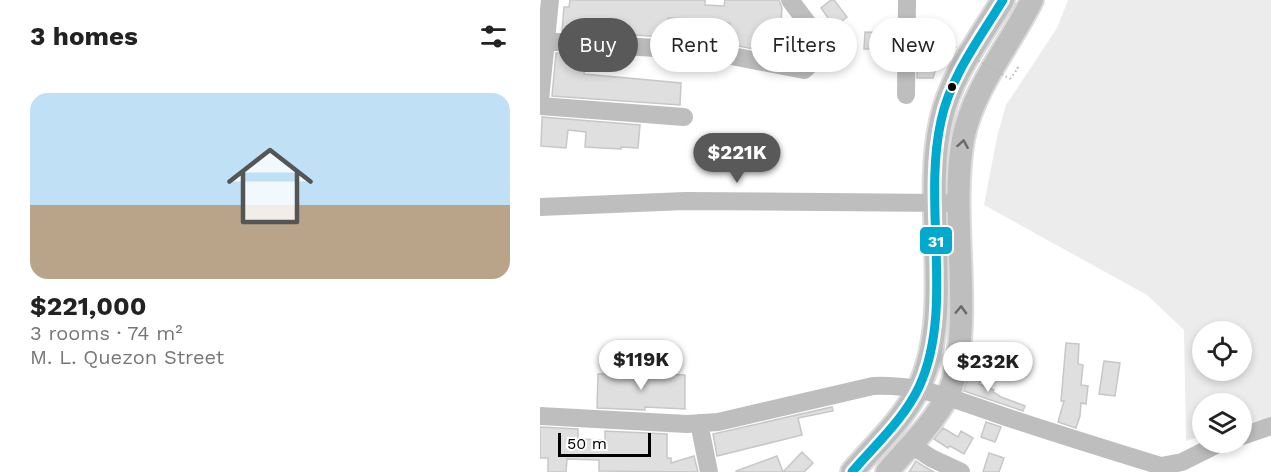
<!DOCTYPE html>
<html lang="en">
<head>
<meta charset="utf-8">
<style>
	body { margin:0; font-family:"Work Sans",sans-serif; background:#f6f6f6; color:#222; height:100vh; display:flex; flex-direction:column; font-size:22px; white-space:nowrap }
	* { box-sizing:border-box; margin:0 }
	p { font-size:20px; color:#767676 }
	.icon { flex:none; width:33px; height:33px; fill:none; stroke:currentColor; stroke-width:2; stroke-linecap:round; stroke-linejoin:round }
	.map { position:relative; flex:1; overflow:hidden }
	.panel { display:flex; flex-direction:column; background:#fff; width:540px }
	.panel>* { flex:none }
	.hud { position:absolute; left:18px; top:18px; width:570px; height:54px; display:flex; gap:12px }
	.buttons { position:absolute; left:652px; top:321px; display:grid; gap:12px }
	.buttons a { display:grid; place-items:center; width:60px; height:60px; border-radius:50%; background:#fff; box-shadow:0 3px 9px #0003; font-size:30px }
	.scale { position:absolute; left:18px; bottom:15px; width:93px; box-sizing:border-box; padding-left:6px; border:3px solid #000; border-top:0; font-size:16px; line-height:21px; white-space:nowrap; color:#000; -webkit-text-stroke:4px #fff; paint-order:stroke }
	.price { position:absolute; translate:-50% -51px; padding:0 14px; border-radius:21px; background:#fff; color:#222; font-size:20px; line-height:39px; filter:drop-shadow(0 2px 3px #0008) }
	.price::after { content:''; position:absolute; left:50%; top:36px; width:18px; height:14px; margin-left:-9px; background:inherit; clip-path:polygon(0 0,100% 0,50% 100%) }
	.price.active { background:#595959; color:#fff }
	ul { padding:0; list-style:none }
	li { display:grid; align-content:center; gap:12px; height:318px; padding:0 30px }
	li+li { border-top:2px solid #e0e0e0 }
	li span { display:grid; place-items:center; height:186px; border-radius:18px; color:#555 }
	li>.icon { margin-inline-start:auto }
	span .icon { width:108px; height:108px; fill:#fffc; stroke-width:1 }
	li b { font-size:26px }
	h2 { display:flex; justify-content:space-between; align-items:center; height:72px; padding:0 30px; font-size:26px }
	.pill { padding:0 21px; border-radius:27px; background:#fff; box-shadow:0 3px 9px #0003; font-size:21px; line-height:54px }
	.pill.active { background:#595959; color:#fff }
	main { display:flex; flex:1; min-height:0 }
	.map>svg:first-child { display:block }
</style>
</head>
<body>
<main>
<section class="panel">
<h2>3 homes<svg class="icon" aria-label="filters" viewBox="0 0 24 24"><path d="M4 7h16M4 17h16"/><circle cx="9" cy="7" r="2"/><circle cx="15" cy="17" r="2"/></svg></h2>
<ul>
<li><span style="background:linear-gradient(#bfe0f5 60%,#b9a48a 0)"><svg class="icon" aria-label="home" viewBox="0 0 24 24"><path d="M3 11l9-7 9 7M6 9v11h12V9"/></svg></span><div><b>$221,000</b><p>3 rooms · 74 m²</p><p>M. L. Quezon Street</p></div></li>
</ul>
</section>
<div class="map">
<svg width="731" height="472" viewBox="0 0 731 472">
	<rect width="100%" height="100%" fill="#fff"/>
	<path fill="#ececec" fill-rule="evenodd" d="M528 0H731V417L702 425V404H663V436L646 441 644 330 607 295 444 205 457 137 466 105 517 28ZM663 332H702V370H663Z"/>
	<path fill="#dfdfdf" stroke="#c7c7c7" stroke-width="1.5" d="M30 0H165V5L184 6 185 0H239L242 8 240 36 264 38V55L261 58 188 44 190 23 168 22V20L128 18 127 37 22 31 24 7H29Z
		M291 0H294L307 17 302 21V44L286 43V32L283 25H293L281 8Z
		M378 21H398V62L393 78H377Z
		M325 32 351 33V49H324Z
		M16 53 46 55 44 74 141 83 140 105 12 96Z
		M2 117 100 125 98 148 81 147V149L45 147 46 132 28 130 26 148 1 146Z
		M526 343 539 344 538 364 543 365 541 385 548 386 546 404 541 403 540 416 536 428 518 422 524 401H521Z
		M564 361 580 363 575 396 559 394Z
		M90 373 145 375V409L105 407V410L57 408 58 374Z
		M429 374 441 379 439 384 454 390 453 392 461 397 485 406 483 411 424 391Z
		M292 407 293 411 258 418 262 435 177 456 173 434Z
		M446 422 461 427 455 442 441 437Z
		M0 427 38 429V439L65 440V431L127 434V458H131V463L154 456 158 472 59 471V460L27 459 26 472H8V458H0Z
		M403 428 418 437 421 431 433 438 424 454 410 446 408 448 394 439Z
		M262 452 273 463 264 472H243Z
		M449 453 464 458 459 472H443Z
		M237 456 243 472H196V471Z
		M376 461 385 467 394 472H369Z"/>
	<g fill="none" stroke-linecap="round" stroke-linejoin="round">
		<defs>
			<path id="major" d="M312 472C335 445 364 419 379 387 415 310 382 205 401 121 410 77 440 38 463 0
				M347 472C367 448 393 424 407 397 418 375 420 345 421 321 423 263 413 195 423 139 433 88 470 45 492 0"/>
		</defs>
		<use href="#major" stroke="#dbdbdb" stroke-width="26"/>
		<path stroke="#b9b9b9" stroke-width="2" stroke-dasharray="1.5 3" stroke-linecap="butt" d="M470 79 478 68 474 66"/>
		<path stroke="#bebebe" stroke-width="18" d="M0 41 166 51 264 70 275 60V33L250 0
			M366 95 367 0
			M0 100 10 0
			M0 106 144 117
			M0 207 145 201 406 203
			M0 416 147 424 178 422 333 386C383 383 428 405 475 420 524 436 572 451 621 466L642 462 682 442
			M159 423 169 472
			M702 436 731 426
			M370 444 391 458 421 472"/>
		<use href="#major" stroke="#bebebe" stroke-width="22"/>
		<path stroke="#b9b9b9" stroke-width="2" stroke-dasharray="1.5 3" stroke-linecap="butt" d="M415 47 470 79"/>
		<defs>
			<path id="bus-1" d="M312 472C335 445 364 419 379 387 415 310 382 205 401 121 410 77 440 38 463 0"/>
		</defs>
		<use href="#bus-1" stroke="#fff" stroke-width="14"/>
		<use href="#bus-1" stroke="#00a9ce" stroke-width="9"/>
	</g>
	<defs><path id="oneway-chevron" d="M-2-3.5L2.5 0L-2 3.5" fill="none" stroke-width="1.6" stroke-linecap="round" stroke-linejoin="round" transform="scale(1.5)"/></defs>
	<g stroke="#686868">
		<use href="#oneway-chevron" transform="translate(423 144) rotate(-80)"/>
		<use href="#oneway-chevron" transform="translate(421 310) rotate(-88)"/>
	</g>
	<circle fill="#000" stroke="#fff" stroke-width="2" cx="412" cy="87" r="5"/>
	<rect stroke="#fff" stroke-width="2" x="379" y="226" width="34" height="29" rx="6" fill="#00a9ce"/>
	<g font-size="16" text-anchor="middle" font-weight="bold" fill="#fff">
		<text x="396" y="247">31</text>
	</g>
</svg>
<div class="buttons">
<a><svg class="icon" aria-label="locate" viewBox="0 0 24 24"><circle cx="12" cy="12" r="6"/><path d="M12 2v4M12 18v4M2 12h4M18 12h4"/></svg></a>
<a><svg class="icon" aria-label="layers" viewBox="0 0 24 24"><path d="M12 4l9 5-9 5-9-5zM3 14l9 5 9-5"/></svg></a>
</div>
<div class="scale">50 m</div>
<b class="price active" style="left:197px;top:184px">$221K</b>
<b class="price" style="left:101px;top:391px">$119K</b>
<b class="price" style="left:448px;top:393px">$232K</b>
<div class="hud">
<a class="pill active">Buy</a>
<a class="pill">Rent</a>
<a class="pill">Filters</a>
<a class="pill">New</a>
</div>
</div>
</main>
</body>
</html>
